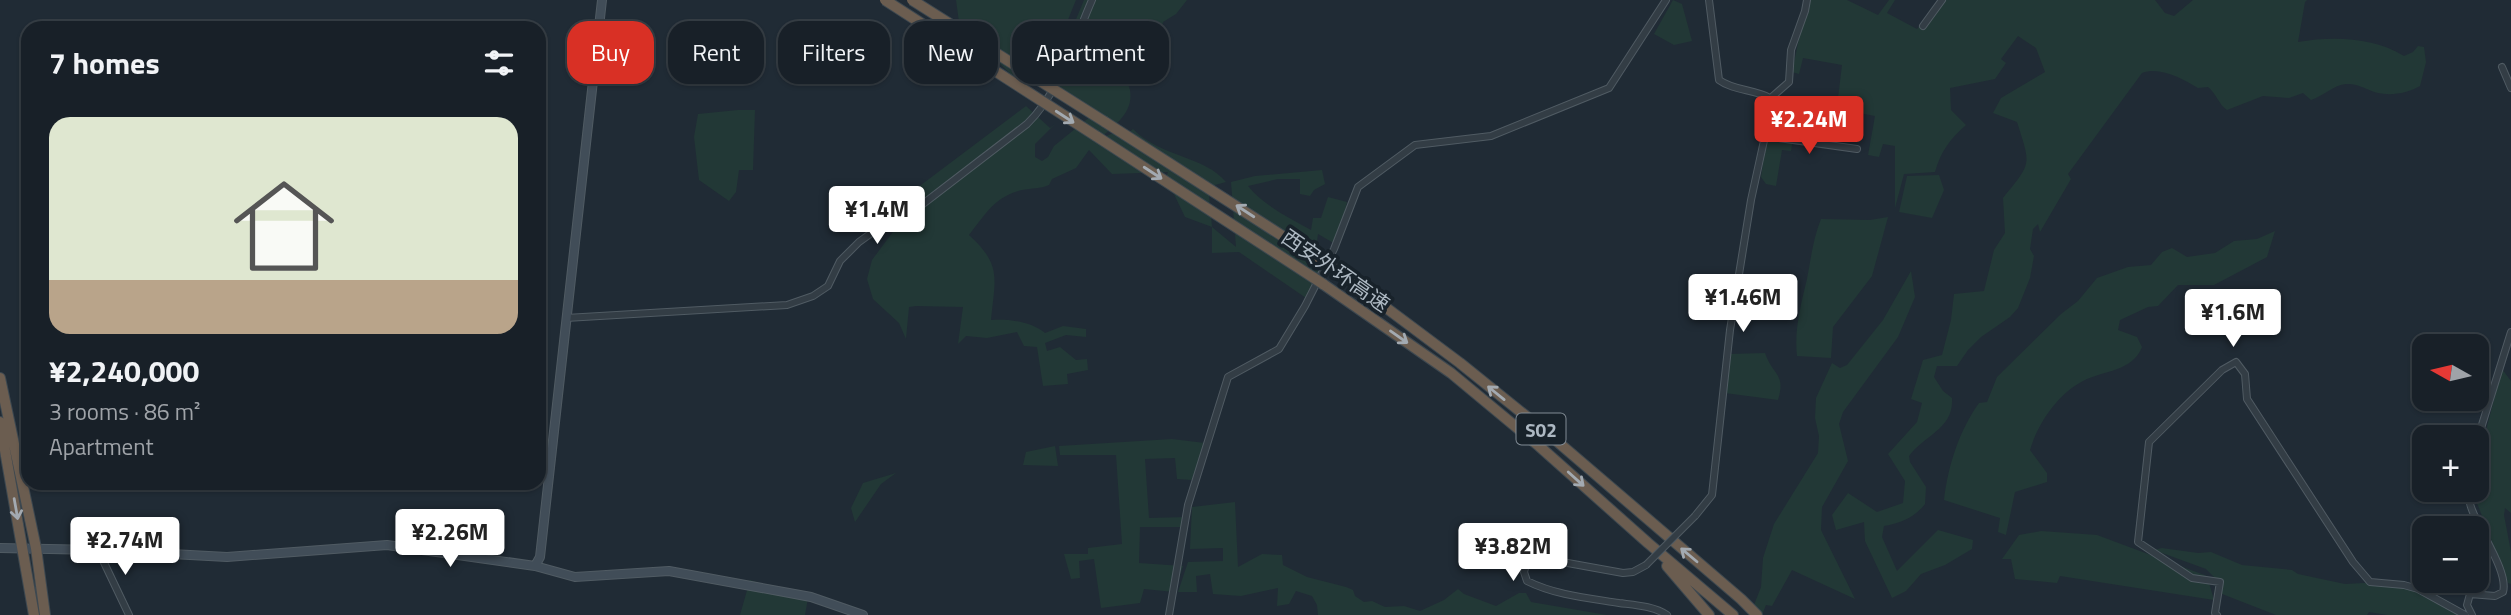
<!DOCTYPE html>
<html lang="en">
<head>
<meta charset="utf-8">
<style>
	body { margin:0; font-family:"Titillium Web","Noto Sans SC",sans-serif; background:#252d34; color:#f1f3f6; height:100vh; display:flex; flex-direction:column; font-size:26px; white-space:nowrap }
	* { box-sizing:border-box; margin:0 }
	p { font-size:23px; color:#9fa3a8 }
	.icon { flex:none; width:38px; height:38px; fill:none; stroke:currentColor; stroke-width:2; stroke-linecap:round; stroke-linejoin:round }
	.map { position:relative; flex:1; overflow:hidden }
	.sheet { position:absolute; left:21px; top:21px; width:525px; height:469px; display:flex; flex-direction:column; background:#182028; border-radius:21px; box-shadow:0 2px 5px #0004,0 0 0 2px #363e45 }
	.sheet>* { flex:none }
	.hud { position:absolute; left:567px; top:21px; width:665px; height:63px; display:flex; gap:14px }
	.needle { width:46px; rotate:278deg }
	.fabs { position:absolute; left:2412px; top:334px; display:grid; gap:14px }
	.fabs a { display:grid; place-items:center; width:77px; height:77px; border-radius:14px; background:#182028; box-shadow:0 2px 5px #0004,0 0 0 2px #363e45; font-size:35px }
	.price { position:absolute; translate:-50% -60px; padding:0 16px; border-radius:7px; background:#fff; color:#222; font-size:23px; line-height:46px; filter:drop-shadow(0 2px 4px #0008) }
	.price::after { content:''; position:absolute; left:50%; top:42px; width:21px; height:16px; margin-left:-10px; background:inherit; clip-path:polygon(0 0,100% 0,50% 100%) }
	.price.current { background:#d93025; color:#fff }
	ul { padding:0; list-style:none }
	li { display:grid; align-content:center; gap:14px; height:371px; padding:0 28px }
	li+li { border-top:2px solid #363e45 }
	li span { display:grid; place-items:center; height:217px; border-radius:21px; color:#555 }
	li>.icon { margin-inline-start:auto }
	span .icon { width:126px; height:126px; fill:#fffc; stroke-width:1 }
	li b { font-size:30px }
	h2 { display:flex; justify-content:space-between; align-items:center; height:84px; padding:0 28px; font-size:30px }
	.pill { padding:0 24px; border-radius:21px; background:#182028; box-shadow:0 2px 5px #0004,0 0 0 2px #363e45; font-size:24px; line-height:63px }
	.pill.current { background:#d93025; color:#fff }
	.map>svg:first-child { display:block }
</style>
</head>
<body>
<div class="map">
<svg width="2511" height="615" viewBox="0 0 2511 615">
	<rect width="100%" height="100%" fill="#202b35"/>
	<path fill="#223836" d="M956 0H1076L1043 81 1031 82 1013 76 998 62 991 47 971 34 956 47 959 22Z
		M1084 0H1187L1176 14 1163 22C1159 50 1145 54 1124 69 1124 77 1128 82 1130 90 1134 113 1114 126 1099 139L1111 134H1127L1133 129C1160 157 1205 156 1226 182L1215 185 1209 195 1212 227 1236 247 1231 182 1255 176 1322 170 1325 184 1314 190 1310 196 1300 194V179H1278L1248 186C1264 206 1290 218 1311 230L1313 218H1321L1328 197 1347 202 1337 245 1318 234 1315 256 1335 255 1316 287 1306 298 1239 252 1212 253V227L1185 217 1172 190 1164 183 1168 172 1112 174 1089 150 1076 168 1052 179 1049 185C1040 189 1032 188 1022 190 994 197 986 214 969 235 1002 265 995 278 991 320 1009 319 1030 321 1045 333L1063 326 1086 329V337L1066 335 1045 343 1047 351 1060 347 1076 360 1087 359 1088 370 1067 374 1068 384 1043 386 1037 347 1024 346 1017 332 987 338 966 336 958 344 963 307 916 306 909 307 906 339 899 323 873 299 867 279 872 260 904 217 909 194 1026 106 1050 128 1055 124 1035 144V157L1042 161 1048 157 1054 146 1096 112 1050 82Z
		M1673 0 1682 4 1692 41 1674 45 1654 34Z
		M1807 0H1847L1878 15 1889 0H1895L1887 13 1917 29 1941 0H2155L2165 13 2174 16 2193 0H2307L2305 2 2298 42C2332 36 2374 37 2404 56L2413 52 2418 46 2424 47 2426 62 2420 86C2408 93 2392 96 2378 93 2367 90 2358 83 2346 84 2334 85 2323 96 2311 100L2303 93 2289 98 2263 96 2227 110C2219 105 2216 93 2208 87L2198 88C2183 79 2160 66 2142 73L2068 174 2071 179 2040 232 2038 224 2033 229 2030 249 2034 256 2030 278 2018 308 2010 317 1981 337 1968 350 1957 366H1937L1934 377 1943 391 1952 398C1954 429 1924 435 1909 456L1910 462 1926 487 1925 504C1914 518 1901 523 1884 526L1882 537 1897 571 1938 530 1973 540 1972 549 1945 565 1921 574 1906 591 1892 598 1865 541 1864 522 1836 530 1832 515 1848 493 1877 512 1903 503 1905 481 1888 454 1917 422 1922 403 1911 399 1923 360 1942 355 1951 320 1954 294 1984 291 1994 250 2005 233 2003 198C2032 162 2031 166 2017 122L1993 113 2001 98 2045 72 2036 48 2018 36 2001 59 2006 63 1995 79 1950 88 1951 110 1966 125C1950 139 1941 151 1935 172L1904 174 1895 208V146L1883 144 1879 157 1868 155 1875 116 1827 107 1828 98H1838L1842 65 1803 58 1799 74 1792 72Z
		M738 110H755L753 170H739L736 192 729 201 699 180 694 137 698 114Z
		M1767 136 1793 139 1791 151 1782 150 1776 186 1766 184 1761 177Z
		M1939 175 1944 190 1932 218 1899 212 1907 176Z
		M1888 217 1872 276 1833 327 1831 358 1797 356C1794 330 1801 304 1807 279 1811 258 1813 239 1821 219L1870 220Z
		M2275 231 2267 257 2214 285H2178L2158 306 2148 307 2120 320 2118 330 2137 337 2142 347C2132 372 2104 370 2083 381 2058 394 2038 423 2030 450L2047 473V482L2015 492 2006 535 1998 532 2000 518 1944 500C1948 466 1959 431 1979 403L1987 402 1997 377 2061 314 2078 301 2097 278 2128 267 2151 265 2162 252 2172 248 2187 257 2215 253 2234 241 2257 239Z
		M1911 271 1915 297 1898 337 1843 412 1839 424 1848 461 1822 507 1821 530 1855 599 1792 570 1772 606 1766 605 1762 615H1750L1743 603 1754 605 1761 587 1763 558 1774 524 1818 453 1819 436 1815 418 1816 398 1832 363 1840 368 1847 365 1883 320Z
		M1765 353C1773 376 1786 373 1778 400L1725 393 1729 354Z
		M2502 369 2511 381V513L2505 508 2504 515 2511 552V584L2508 583 2472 490H2476V469Z
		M1172 439 1205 443 1192 480 1177 479 1175 458 1145 459 1149 518 1187 517V527H1140L1139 563 1183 566 1174 592 1144 589 1140 603 1101 608 1094 559 1079 561 1080 578 1071 579 1064 554H1088V548L1122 544 1116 455H1060L1059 446Z
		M1055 446 1058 466 1023 465 1026 452Z
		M896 473 881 484 855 522 851 508 863 483Z
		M1235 502 1238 567 1262 554 1282 555 1283 565 1307 577 1346 587 1353 590 1355 596 1364 602 1372 601 1385 607 1404 606 1420 611 1444 600 1458 589 1464 594 1496 606 1519 593H1526L1531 602 1607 615H1318L1317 605 1312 596 1296 591 1289 604 1277 606 1278 588 1241 596 1213 594 1210 574 1196 576 1197 592H1178L1188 562 1223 561V548L1190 549 1192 507Z
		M2041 531 2097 535 2207 576 2214 600 2060 576 2057 583 2015 579 2011 559H2002L2019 535Z
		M2162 548 2198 553 2211 552 2242 565 2292 570 2298 574 2345 584 2382 582 2423 594 2460 615H2387L2369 612 2367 615H2276L2217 592 2216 579 2206 569 2154 550Z
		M750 580 808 598 805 615H740Z"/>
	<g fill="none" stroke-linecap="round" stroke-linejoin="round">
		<defs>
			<path id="street" d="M1709 0 1719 80C1734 91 1754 89 1770 98
				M1923 26 1942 0
				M2502 67 2511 88
				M1765 136 1857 149
				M566 318 787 305 813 296 828 286 840 261 859 242 877 229 919 207 1027 124C1060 92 1074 41 1092 0
				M2476 444 2511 332
				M2468 490C2469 495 2469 502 2471 507 2478 529 2509 572 2503 592L2495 596 2470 594 2467 605 2472 615
				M1695 516 1712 495 1730 330 1751 200 1765 136V103L1789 82 1791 50 1805 11 1807 0
				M98 550 129 615
				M1646 565 1633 572 1623 573 1540 558 1526 565 1524 572 1527 581C1555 595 1587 598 1619 603 1634 605 1654 606 1667 615
				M1169 615 1188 505 1228 377 1279 349 1305 306 1334 249 1358 187 1415 145 1491 136 1609 88 1666 0
				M2217 615 2215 613 2220 582 2192 578 2138 542 2149 442 2222 370 2236 362 2245 374 2247 399 2353 562 2370 582 2404 585 2418 589 2465 615"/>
			<path id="secondary" d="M0 548 98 550 227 557 387 545 535 566 575 577 669 571 811 597 863 615
				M535 566 540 557 602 0"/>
			<path id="highway" d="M1105 122 1323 262
				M1096 136 1314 278
				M1333 268 1460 363 1552 437 1741 599 1757 615
				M1323 284 1451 373 1539 446 1648 543 1733 615
				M0 378 36 548 45 615
				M0 422 34 615
				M1667 566 1709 615"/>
		</defs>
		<use href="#street" stroke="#505b63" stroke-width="8"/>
		<use href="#secondary" stroke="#505b63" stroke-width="10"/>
		<use href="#highway" stroke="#3d4850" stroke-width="12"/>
		<use href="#street" stroke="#333d45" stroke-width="6"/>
		<use href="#secondary" stroke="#414d58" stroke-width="8"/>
		<use href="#highway" stroke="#6b5d50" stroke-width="10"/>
		<defs>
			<path id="street-bridge" d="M1646 565 1695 516"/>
			<path id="highway-bridge" d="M885 0 1096 136
				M912 0 1105 122
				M1323 262 1333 268
				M1314 278 1323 284"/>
		</defs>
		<use href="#street-bridge" stroke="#505b63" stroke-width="8" stroke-linecap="butt"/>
		<use href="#highway-bridge" stroke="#3d4850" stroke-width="12" stroke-linecap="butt"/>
		<use href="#street-bridge" stroke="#333d45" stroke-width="6"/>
		<use href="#highway-bridge" stroke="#6b5d50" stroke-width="10"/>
	</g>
	<defs><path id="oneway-shaft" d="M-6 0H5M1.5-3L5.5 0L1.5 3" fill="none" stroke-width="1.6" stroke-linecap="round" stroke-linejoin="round" transform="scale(1.75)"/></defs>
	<g stroke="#a3aab1">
		<use href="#oneway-shaft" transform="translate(1065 117) rotate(33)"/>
		<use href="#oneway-shaft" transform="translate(1153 173) rotate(33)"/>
		<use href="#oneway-shaft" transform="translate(1245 211) rotate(-147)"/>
		<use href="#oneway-shaft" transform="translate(1399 337) rotate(35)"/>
		<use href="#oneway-shaft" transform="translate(1496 393) rotate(-141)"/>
		<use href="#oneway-shaft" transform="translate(1576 479) rotate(42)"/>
		<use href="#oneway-shaft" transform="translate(16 509) rotate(80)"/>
		<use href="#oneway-shaft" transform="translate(1689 555) rotate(-140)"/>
	</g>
	<g text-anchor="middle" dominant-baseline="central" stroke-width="7" stroke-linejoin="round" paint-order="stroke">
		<rect fill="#18222a" stroke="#808b94" stroke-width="2" x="1516.5" y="413.5" width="49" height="31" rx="5"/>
		<g font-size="19" font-weight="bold" fill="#adb8c2">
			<text x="1541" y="429">S02</text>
		</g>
		<g font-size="21" fill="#adb8c2" stroke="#18222a">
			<text transform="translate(1336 270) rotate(35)">西安外环高速</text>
		</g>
	</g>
</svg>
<div class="fabs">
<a><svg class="needle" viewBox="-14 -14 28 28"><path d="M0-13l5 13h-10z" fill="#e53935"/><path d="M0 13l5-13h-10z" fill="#9fa3a8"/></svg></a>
<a>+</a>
<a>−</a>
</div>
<b class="price current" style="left:1809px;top:156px">¥2.24M</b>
<b class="price" style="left:877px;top:246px">¥1.4M</b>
<b class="price" style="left:1743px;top:334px">¥1.46M</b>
<b class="price" style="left:2233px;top:349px">¥1.6M</b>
<b class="price" style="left:450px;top:569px">¥2.26M</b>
<b class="price" style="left:125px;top:577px">¥2.74M</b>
<b class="price" style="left:1513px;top:583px">¥3.82M</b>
<div class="hud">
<a class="pill current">Buy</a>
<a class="pill">Rent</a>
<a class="pill">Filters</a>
<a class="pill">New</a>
<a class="pill">Apartment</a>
</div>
<section class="sheet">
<h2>7 homes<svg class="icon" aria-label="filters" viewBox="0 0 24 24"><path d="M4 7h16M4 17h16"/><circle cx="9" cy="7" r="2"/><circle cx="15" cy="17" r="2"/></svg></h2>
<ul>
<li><span style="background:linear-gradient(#dfe7d0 75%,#b9a48a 0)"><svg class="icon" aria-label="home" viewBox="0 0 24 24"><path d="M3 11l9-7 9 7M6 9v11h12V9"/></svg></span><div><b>¥2,240,000</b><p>3 rooms · 86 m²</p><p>Apartment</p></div></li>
</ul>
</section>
</div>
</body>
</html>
